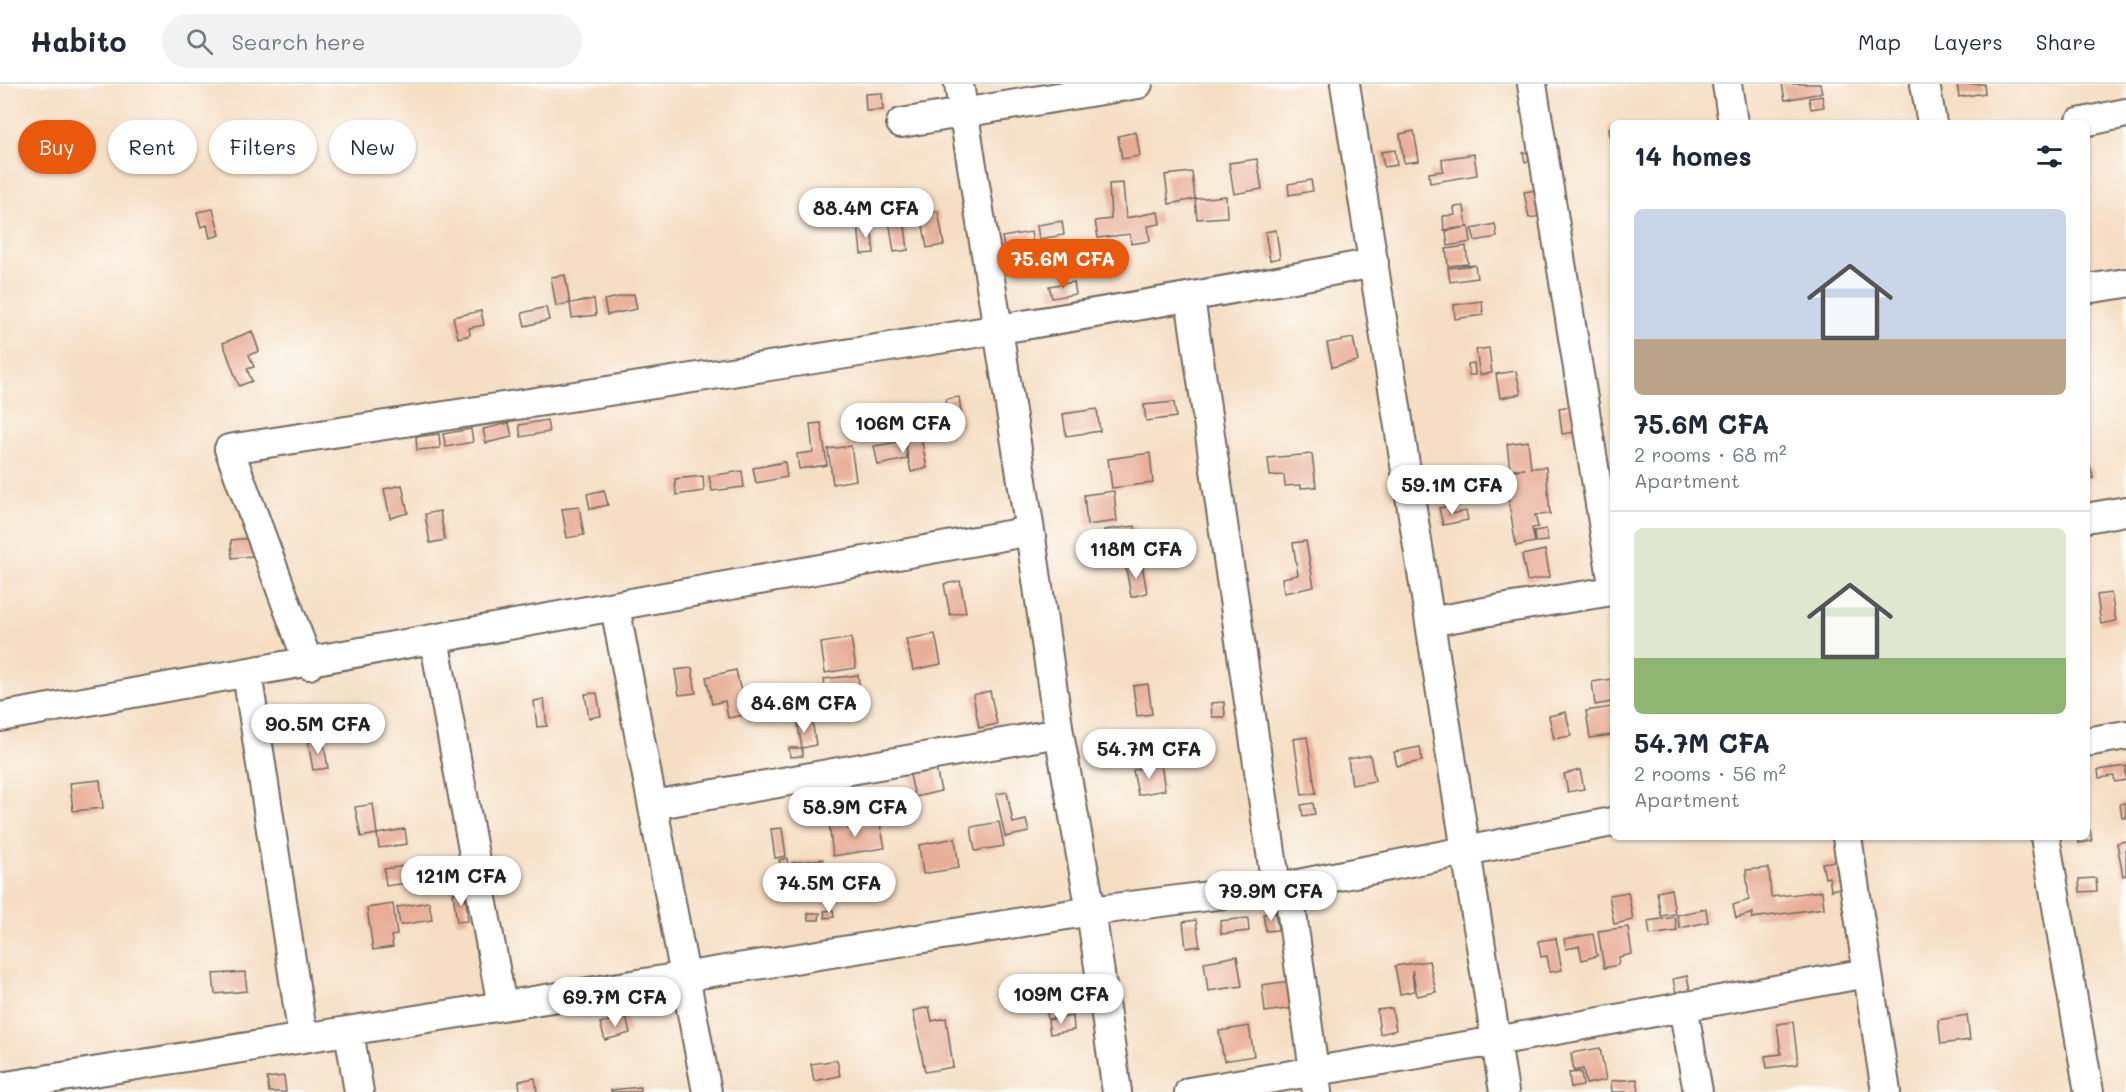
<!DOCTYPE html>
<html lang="en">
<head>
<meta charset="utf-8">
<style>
	body { margin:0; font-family:Mali,sans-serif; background:#f2f2f3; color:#1f2937; height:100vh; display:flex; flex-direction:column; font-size:22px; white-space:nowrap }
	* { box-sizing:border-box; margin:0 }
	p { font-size:20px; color:#747a83 }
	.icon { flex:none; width:33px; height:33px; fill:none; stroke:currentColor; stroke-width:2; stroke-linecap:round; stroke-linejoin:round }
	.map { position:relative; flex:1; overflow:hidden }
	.drawer { position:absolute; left:1610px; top:36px; width:480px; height:720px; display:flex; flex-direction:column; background:#fff; border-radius:9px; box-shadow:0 2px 4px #0004 }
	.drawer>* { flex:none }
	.guide { position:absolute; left:18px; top:36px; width:570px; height:54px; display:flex; gap:12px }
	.price { position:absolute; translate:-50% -51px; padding:0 14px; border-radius:21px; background:#fff; color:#222; font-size:20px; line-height:39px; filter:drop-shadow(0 2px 3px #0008) }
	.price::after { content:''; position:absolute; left:50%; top:36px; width:18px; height:14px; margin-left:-9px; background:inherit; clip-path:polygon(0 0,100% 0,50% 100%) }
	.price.selected { background:#ea580c; color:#fff }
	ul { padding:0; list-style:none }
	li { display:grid; align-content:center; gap:12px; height:318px; padding:0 24px }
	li+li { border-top:2px solid #e0e1e3 }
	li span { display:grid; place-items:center; height:186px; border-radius:9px; color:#555 }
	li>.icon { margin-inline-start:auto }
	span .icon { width:108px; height:108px; fill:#fffc; stroke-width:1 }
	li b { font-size:26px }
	h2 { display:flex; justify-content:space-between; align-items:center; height:72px; padding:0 24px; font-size:26px }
	.tag { padding:0 21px; border-radius:27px; background:#fff; box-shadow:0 2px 4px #0004; font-size:21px; line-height:54px }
	.tag.selected { background:#ea580c; color:#fff }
	header { display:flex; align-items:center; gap:36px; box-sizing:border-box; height:84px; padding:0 30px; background:#fff; border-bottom:2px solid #e0e1e3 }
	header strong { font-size:28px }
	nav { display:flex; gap:33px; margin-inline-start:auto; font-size:21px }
	.search { width:420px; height:54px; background:#f2f2f3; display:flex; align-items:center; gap:15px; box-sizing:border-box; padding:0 21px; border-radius:33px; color:#747a83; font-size:22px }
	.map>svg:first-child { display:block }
</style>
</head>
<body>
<header>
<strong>Habito</strong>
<div class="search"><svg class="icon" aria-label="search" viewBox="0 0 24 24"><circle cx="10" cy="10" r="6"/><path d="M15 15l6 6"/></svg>Search here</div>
<nav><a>Map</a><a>Layers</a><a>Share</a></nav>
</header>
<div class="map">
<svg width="2126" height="1008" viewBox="0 0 2126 1008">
	<rect width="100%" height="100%" fill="#fdfcf7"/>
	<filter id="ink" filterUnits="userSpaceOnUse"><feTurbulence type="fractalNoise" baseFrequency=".0167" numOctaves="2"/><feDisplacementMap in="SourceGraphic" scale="12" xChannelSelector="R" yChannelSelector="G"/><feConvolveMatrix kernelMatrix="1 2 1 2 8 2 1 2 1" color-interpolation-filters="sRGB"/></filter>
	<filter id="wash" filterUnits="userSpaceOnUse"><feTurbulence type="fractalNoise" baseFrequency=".008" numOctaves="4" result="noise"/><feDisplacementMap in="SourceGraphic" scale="24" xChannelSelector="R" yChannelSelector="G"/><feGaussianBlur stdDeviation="1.35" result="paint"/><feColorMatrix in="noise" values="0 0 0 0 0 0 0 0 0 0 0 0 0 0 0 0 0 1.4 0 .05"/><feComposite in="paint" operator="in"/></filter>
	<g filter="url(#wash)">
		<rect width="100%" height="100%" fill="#f5dec3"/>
		<g id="blocks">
			<path fill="#e8ad97" d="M1782 0H1820L1822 9 1785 16Z
				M1957 0H1984L1985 9 1959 13Z
				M882 9 883 26 866 27 865 10Z
				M1822 12 1824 23 1811 25 1809 14Z
				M1612 43V59H1611L1609 44Z
				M1414 47 1419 77 1404 79 1400 50Z
				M1136 48 1140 72 1122 75 1118 52Z
				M1395 66 1397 81 1384 83 1381 68Z
				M1530 68 1531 77 1525 78 1523 69Z
				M1474 70 1477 91 1430 99 1429 89 1443 87 1442 75Z
				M1257 75 1262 105 1234 110 1229 79Z
				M1192 88 1195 115 1169 120 1165 91Z
				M1311 96 1313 107 1289 111 1288 100Z
				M1123 99 1126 134 1158 128 1160 140 1148 142 1150 157 1131 160 1130 150 1098 154 1095 137 1111 135 1109 100Z
				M1536 106 1541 132 1529 134 1524 108Z
				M1226 112 1227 133 1197 135 1195 115Z
				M1464 122 1467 143 1444 146 1443 132 1455 131 1454 123Z
				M213 125 220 151 210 154 207 141 201 143 197 128Z
				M938 127 944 161 927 164 921 130Z
				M904 134 908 166 894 168 889 136Z
				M1062 137 1064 151 1039 155 1037 141Z
				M871 140 874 169 861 170 858 141Z
				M1495 140 1497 153 1475 157 1472 145Z
				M1466 143H1469L1471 158 1448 162 1446 147Z
				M1276 146 1280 174 1270 176 1265 148Z
				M1031 148 1034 164 1005 169 1002 153Z
				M1466 162 1468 180 1448 182 1446 165Z
				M1475 181 1477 194 1450 198 1448 184Z
				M565 191 570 219 556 222 551 193Z
				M1074 198 1076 210 1052 214 1049 202Z
				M634 210 637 225 607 231 604 216Z
				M594 215 596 231 572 234 570 219Z
				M1482 217 1483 231 1455 235 1454 221Z
				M546 223 549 236 525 242 522 229Z
				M481 227 484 241 469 244 470 251 458 254 453 233Z
				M252 247 259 267 249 271 254 283 247 285 252 297 239 302 223 259Z
				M1353 254 1358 277 1332 283 1327 259Z
				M1489 264 1492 289 1480 291 1476 266Z
				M1474 279 1475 291H1469L1468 280Z
				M1516 287 1521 310 1500 314 1496 290Z
				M959 313 963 341 951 343 946 315Z
				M1174 318 1176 333 1146 337 1144 321Z
				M1573 322 1576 348 1562 350 1559 324Z
				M1097 325 1100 347 1066 352 1063 330Z
				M547 336 549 348 521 353 519 341Z
				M509 339 512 353 486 359 483 345Z
				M821 339 827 381 799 385 797 370 813 368 810 340Z
				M471 345 473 358 446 363 443 350Z
				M439 350 440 364 417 366 416 353Z
				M921 354 927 384 911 388 906 362 907 375 878 381 874 362Z
				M1528 357 1531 384 1546 383 1550 430 1535 431 1538 443 1532 444 1535 458 1516 462 1504 387 1525 385H1510L1507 360Z
				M851 362 856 396 833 400 828 365Z
				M1150 369 1153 399 1112 404 1108 375Z
				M1312 370 1316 403 1301 404V401L1285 402 1284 391 1270 392 1268 374Z
				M785 378 787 393 756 399 753 384Z
				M2091 384 2093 394 2086 395V385Z
				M742 387 744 403 712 407 709 392Z
				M703 392 704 407 676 411 675 395Z
				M402 401 408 429 390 434 384 405Z
				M604 406 608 421 590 425 587 410Z
				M1114 407 1117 437 1087 441 1084 411Z
				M1448 422 1450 430 1466 427 1468 436 1443 441 1439 424Z
				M579 423 584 451 567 454 562 425Z
				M440 427 445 456 430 459 425 430Z
				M1135 442 1139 471 1108 475 1104 446Z
				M1546 445 1548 457 1535 458 1534 447Z
				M261 453 263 471 232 474 231 456Z
				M1306 457 1314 503 1284 509 1282 494 1298 491 1293 459Z
				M1545 466 1550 493 1527 497 1522 471Z
				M1142 480 1147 509 1131 513 1126 484Z
				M960 497 966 528 950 531 944 500Z
				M2111 509 2116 537 2101 540 2097 511Z
				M935 550 941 580 913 586 906 555Z
				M851 554 856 584 825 589 821 559Z
				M692 584 696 609 679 611 675 586Z
				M736 586 742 613 754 611 757 629 728 634 725 617 712 620 706 593Z
				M858 591 860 607 826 611 824 595Z
				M1612 595V618L1595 621 1592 598Z
				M1148 600 1152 630 1137 632 1133 602Z
				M790 602 794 621 766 628 761 609Z
				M990 607 997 640 979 644 973 611Z
				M597 609 601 632 589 634 585 610Z
				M544 615 547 642 537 643 534 617Z
				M1224 618 1225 633H1212L1211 619Z
				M1612 623V651L1590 654 1586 627Z
				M1566 628 1571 652 1554 655 1549 632Z
				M811 629 816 661 802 664 803 672 790 673 789 664H802L796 631Z
				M1307 653 1316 709 1302 711 1294 655Z
				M323 655 328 684 313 686 308 658Z
				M1420 663 1422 677 1397 682 1394 668Z
				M1370 671 1375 697 1352 701 1348 675Z
				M935 680 941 707 915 713 909 687Z
				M1161 681 1165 706 1138 711 1133 686Z
				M2126 682V696L2115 698 2114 692 2099 694 2098 686Z
				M1580 686 1584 705 1568 708 1564 690Z
				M100 696 103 724 73 727 70 699Z
				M1007 708 1013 739 1026 736 1029 748 1005 753 996 710Z
				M1313 719 1315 730 1303 732 1301 721Z
				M2126 719V734H2122L2120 720Z
				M373 720 377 750 405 745 407 760 379 764 377 750 361 753 355 723Z
				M848 736V745L880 739 885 764 833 772 829 739Z
				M999 738 1004 762 975 767 971 743Z
				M782 744 786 772 775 774 771 745Z
				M2090 746 2092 757 2079 759 2078 753H2086V747Z
				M955 754 959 784 923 790 919 761Z
				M2126 757V791L2123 792 2117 759Z
				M787 774 789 788 782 789 779 776Z
				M823 775 826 806 795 810 792 779Z
				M1835 777 1840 804 1831 806 1829 793 1825 794 1822 779Z
				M411 781 414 798 386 802 384 785Z
				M1769 784 1771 813 1822 807 1824 824 1752 834 1753 829 1736 834 1733 821 1749 816 1746 786Z
				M2096 794 2097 807 2080 808 2079 795Z
				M1671 805 1675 830 1661 832 1657 808Z
				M465 808 468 837 457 838 453 809Z
				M1628 808 1633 836 1614 840 1609 811Z
				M429 818 432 836 400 841 397 823Z
				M393 820 397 851 391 852 393 863 373 866 367 824Z
				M1706 825 1708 838 1680 844 1677 831Z
				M833 826 834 833 825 834 824 827Z
				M1275 828 1278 846 1266 847 1263 830Z
				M808 829H820L819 836H808Z
				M1675 833 1677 847 1650 851 1648 837Z
				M1248 834 1249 847 1221 850 1220 837Z
				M1196 836 1200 862 1186 864 1183 838Z
				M1628 843 1632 870 1619 873 1618 881 1604 884 1598 847Z
				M1593 850 1597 872 1582 876 1579 862 1566 865 1564 855Z
				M1556 854 1562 886 1550 888 1547 872 1541 873 1538 857Z
				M1237 872 1242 902 1208 907 1204 878Z
				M1429 877 1436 908 1417 912 1412 886 1414 907 1400 910 1395 882Z
				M245 888 247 907 215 910 213 890Z
				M1687 892 1691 911 1677 914 1673 895Z
				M1290 897 1293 924 1265 928 1262 901Z
				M1059 906 1063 932 1048 935 1044 908Z
				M929 923 932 937 946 934 953 983 925 988 913 927Z
				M1392 924 1396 946 1380 950 1377 926Z
				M1967 931 1970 956 1941 960 1938 936Z
				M1073 932 1074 946 1050 950 1048 936Z
				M626 933 630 949 605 956 600 939Z
				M1793 938 1798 980 1767 984 1765 972 1781 970 1777 940Z
				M1249 942 1254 972 1224 977 1219 947Z
				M1600 964 1606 996 1586 1000 1583 985 1574 987 1571 969Z
				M837 976 840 992 814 997 811 980Z
				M1581 988 1583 1002 1571 1004 1569 989Z
				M284 992 286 1008H269L267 994Z
				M535 994 537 1008H520L519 997Z
				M1637 995 1639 1008H1612L1611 997Z
				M640 1003 641 1008H611V1006Z"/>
		</g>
	</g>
	<g filter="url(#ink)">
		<use href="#blocks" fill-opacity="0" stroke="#726a60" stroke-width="1.5"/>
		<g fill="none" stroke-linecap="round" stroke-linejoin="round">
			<defs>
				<path id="minor" d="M959 0 1030 447 1059 649 1091 827 1117 1008
					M1345 0 1504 1008
					M1532 0 1612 494
					M1727 0 1733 39
					M1925 0 1932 39
					M901 39 1138 0
					M2079 39 2126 29
					M2086 205 2126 199
					M1190 214 1276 803
					M2086 434 2126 427
					M615 523 707 1008
					M1430 538 1501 525 1612 507
					M434 555 502 922
					M309 581 229 365C611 306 994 251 1374 179
					M247 589 303 954
					M0 633 1030 447
					M2086 658 2126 651
					M653 721 1059 649
					M1847 753 1886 1008
					M2045 753 2089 1008
					M1288 802 1317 1008
					M1683 922 1698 1008
					M349 947 359 1008
					M0 1003 1091 827 1288 802 1612 738
					M1189 1008 1496 957 1867 889"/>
			</defs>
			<use href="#minor" stroke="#726a60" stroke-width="32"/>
			<use href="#minor" stroke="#fff" stroke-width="28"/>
		</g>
	</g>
</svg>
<b class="price" style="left:866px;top:155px">88.4M CFA</b>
<b class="price selected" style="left:1063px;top:206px">75.6M CFA</b>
<b class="price" style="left:903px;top:370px">106M CFA</b>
<b class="price" style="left:1452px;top:432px">59.1M CFA</b>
<b class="price" style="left:1136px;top:496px">118M CFA</b>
<b class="price" style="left:804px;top:650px">84.6M CFA</b>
<b class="price" style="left:318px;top:671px">90.5M CFA</b>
<b class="price" style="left:1149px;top:696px">54.7M CFA</b>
<b class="price" style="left:855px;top:754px">58.9M CFA</b>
<b class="price" style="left:461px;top:823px">121M CFA</b>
<b class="price" style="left:829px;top:830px">74.5M CFA</b>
<b class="price" style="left:1271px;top:838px">79.9M CFA</b>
<b class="price" style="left:1061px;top:941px">109M CFA</b>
<b class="price" style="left:615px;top:944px">69.7M CFA</b>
<div class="guide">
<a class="tag selected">Buy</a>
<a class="tag">Rent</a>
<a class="tag">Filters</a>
<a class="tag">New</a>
</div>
<section class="drawer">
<h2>14 homes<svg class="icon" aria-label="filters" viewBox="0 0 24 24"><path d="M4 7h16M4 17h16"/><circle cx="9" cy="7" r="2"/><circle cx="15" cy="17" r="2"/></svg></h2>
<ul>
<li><span style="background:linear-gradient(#c9d6e8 70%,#b9a48a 0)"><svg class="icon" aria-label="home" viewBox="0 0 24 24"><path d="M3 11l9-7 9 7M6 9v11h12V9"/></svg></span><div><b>75.6M CFA</b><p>2 rooms · 68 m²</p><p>Apartment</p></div></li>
<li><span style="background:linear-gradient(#dfe7d0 70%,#8fb573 0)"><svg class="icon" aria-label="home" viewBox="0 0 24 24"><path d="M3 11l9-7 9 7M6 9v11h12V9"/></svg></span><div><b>54.7M CFA</b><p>2 rooms · 56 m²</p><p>Apartment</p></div></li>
</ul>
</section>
</div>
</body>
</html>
